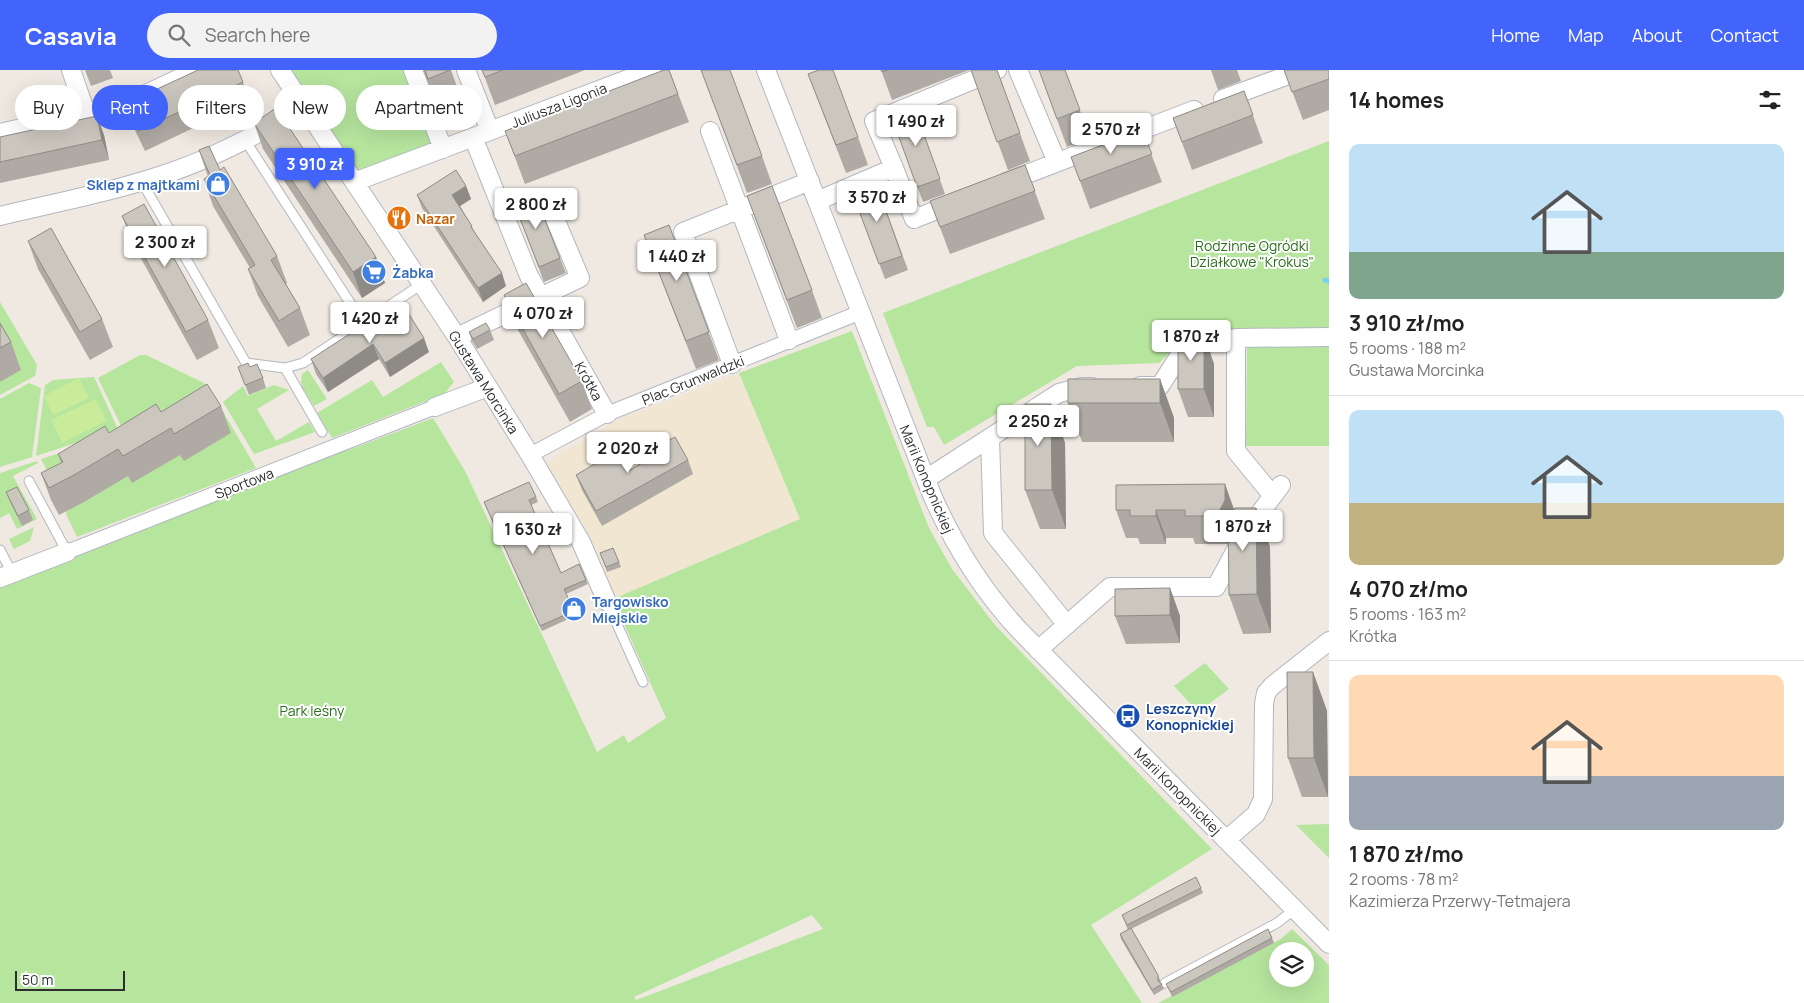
<!DOCTYPE html>
<html lang="en">
<head>
<meta charset="utf-8">
<style>
	body { margin:0; font-family:Manrope,sans-serif; background:#f2f2f2; color:#222; height:100vh; display:flex; flex-direction:column; font-size:19px; white-space:nowrap }
	* { box-sizing:border-box; margin:0 }
	p { font-size:16px; color:#767676 }
	.icon { flex:none; width:28px; height:28px; fill:none; stroke:currentColor; stroke-width:2; stroke-linecap:round; stroke-linejoin:round }
	.map { position:relative; flex:1; overflow:hidden }
	.panel { display:flex; flex-direction:column; background:#fff; width:475px }
	.panel>* { flex:none }
	.hud { position:absolute; left:15px; top:15px; width:475px; height:45px; display:flex; gap:10px }
	.controls { position:absolute; left:1269px; top:872px; display:grid; gap:10px }
	.controls a { display:grid; place-items:center; width:45px; height:45px; border-radius:50%; background:#fff; box-shadow:0 5px 20px #0002; font-size:25px }
	.scale { position:absolute; left:15px; bottom:12px; width:110px; box-sizing:border-box; padding-left:5px; border:2px solid #2e2e2e; border-top:0; font-size:14px; line-height:18px; white-space:nowrap; color:#2e2e2e; -webkit-text-stroke:4px #fff; paint-order:stroke }
	.price { position:absolute; translate:-50% -42px; padding:0 11px; border-radius:5px; background:#fff; color:#222; font-size:16px; line-height:32px; filter:drop-shadow(0 1px 2px #0008) }
	.price::after { content:''; position:absolute; left:50%; top:30px; width:15px; height:11px; margin-left:-8px; background:inherit; clip-path:polygon(0 0,100% 0,50% 100%) }
	.price.active { background:#4264fb; color:#fff }
	ul { padding:0; list-style:none }
	li { display:grid; align-content:center; gap:10px; height:265px; padding:0 20px }
	li+li { border-top:1px solid #e0e0e0 }
	li span { display:grid; place-items:center; height:155px; border-radius:10px; color:#555 }
	li>.icon { margin-inline-start:auto }
	span .icon { width:90px; height:90px; fill:#fffc; stroke-width:1 }
	li b { font-size:21px }
	h2 { display:flex; justify-content:space-between; align-items:center; height:60px; padding:0 20px; font-size:21px }
	.tag { padding:0 18px; border-radius:22px; background:#fff; box-shadow:0 5px 20px #0002; font-size:18px; line-height:45px }
	.tag.active { background:#4264fb; color:#fff }
	header { display:flex; align-items:center; gap:30px; box-sizing:border-box; height:70px; padding:0 25px; background:#4264fb; color:#fff }
	header strong { font-size:24px }
	nav { display:flex; gap:28px; margin-inline-start:auto; font-size:18px }
	.search { width:350px; height:45px; background:#f2f2f2; display:flex; align-items:center; gap:12px; box-sizing:border-box; padding:0 18px; border-radius:28px; color:#767676; font-size:19px }
	main { display:flex; flex:1; min-height:0 }
	.map>svg:first-child { display:block }
</style>
</head>
<body>
<header>
<strong>Casavia</strong>
<div class="search"><svg class="icon" aria-label="search" viewBox="0 0 24 24"><circle cx="10" cy="10" r="6"/><path d="M15 15l6 6"/></svg>Search here</div>
<nav><a>Home</a><a>Map</a><a>About</a><a>Contact</a></nav>
</header>
<main>
<div class="map">
<svg width="1329" height="933" viewBox="0 0 1329 933">
	<rect width="100%" height="100%" fill="#efe9e1"/>
	<path fill="#f0e6d1" d="M739 303 800 449 613 529 543 395 618 350Z"/>
	<path fill="#b6e59e" fill-rule="evenodd" d="M289 0H408L435 72 353 104Z
		M1329 71V261L1180 273 1159 293 1077 296 944 375 934 357H927L883 243Z
		M0 232 37 295 35 306 0 325Z
		M852 261 929 458 952 499 995 555 1212 779 1091 855 1142 933H0V508L343 368 349 380 433 348 465 401 597 682 624 665 628 673 666 648 613 529 800 449 739 303ZM812 845 823 859 636 930 634 927Z
		M1247 275 1329 276V376H1246Z
		M140 285H146L204 313 211 322 122 358 98 308Z
		M441 292 454 312 444 324 332 368 317 343 372 310 383 327Z
		M308 300 327 329 314 336 302 317 301 312 302 304Z
		M94 307 118 359 36 386 45 315 53 310Z
		M29 313 41 318 32 387 0 397V329Z
		M274 315 289 320 257 339 276 371 309 352 315 362 254 384 223 332 243 316 248 326Z
		M214 326 256 398 77 467 66 444 67 440 41 389 203 337Z
		M37 391 38 393 13 406 37 449 17 459 9 443 0 448V403Z
		M34 457 30 471 14 479 9 469Z
		M1205 593 1229 619 1198 642 1174 616Z
		M1329 754V788L1296 755Z
		M1292 859 1329 895V933H1158L1281 869ZM1278 881H1305V909H1278Z"/>
	<path fill="#c9ec9a" d="M79 308 89 328 53 345 44 326Z
		M96 329 106 351 62 373 51 350Z"/>
	<g fill="none" stroke-linecap="round" stroke-linejoin="round">
		<path stroke="#75cff0" stroke-width="4.5" d="M1325 210 1329 211"/>
		<defs>
			<path id="service" d="M245 70 363 253
				M142 112 246 293 285 298 303 293 422 214
				M285 298 322 362
				M29 411 67 482
				M0 480 12 503
				M607 532 643 612
				M1165 913 1277 853 1295 839"/>
			<path id="pedestrian" d="M530 385 607 344 861 242
				M67 482 435 337"/>
			<path id="minor" d="M71 0 86 43
				M280 0 457 267 530 385 581 472 607 532
				M413 0 443 79
				M466 0 490 61
				M766 0 932 425C954 475 982 520 1019 560L1329 874
				M1018 0 1057 92
				M1223 29 1302 0
				M710 61 789 270
				M0 63 112 37 131 31 197 0
				M473 67 529 206 607 344
				M894 98 874 51 997 0
				M354 112 652 0
				M1006 112 1194 40
				M817 131 894 98 914 149 957 132
				M0 146C58 132 118 121 174 101 218 86 264 60 305 38
				M457 267 580 208 550 137
				M1236 268V381L1273 426
				M732 294 683 162 810 111
				M1140 316H1160L1185 277 1236 268 1329 267
				M435 337 488 317
				M990 368 993 463 1067 555
				M926 409 1059 323 1082 317H1092
				M0 508 67 482
				M1038 580 1110 517H1216L1245 463 1281 415
				M1226 770 1256 744 1263 729 1264 634 1266 623 1272 616 1329 571"/>
		</defs>
		<use href="#service" stroke="#b4b7c1" stroke-width="11"/>
		<use href="#pedestrian" stroke="#b4b7c1" stroke-width="16"/>
		<use href="#minor" stroke="#b4b7c1" stroke-width="20"/>
		<use href="#service" stroke="#fff" stroke-width="9"/>
		<use href="#pedestrian" stroke="#fff" stroke-width="14"/>
		<use href="#minor" stroke="#fff" stroke-width="18"/>
	</g>
	<path fill="#afaba4" d="M85 0H110L113 8 91 16Z
		M423 0H451L461 28 438 37Z
		M482 0H585L495 35Z
		M669 0 689 52 525 114 505 61Z
		M701 0 762 86 772 114 747 123Z
		M881 0H969L892 30Z
		M971 0H997L1030 91 1008 100Z
		M1039 0H1065L1090 68 1067 77Z
		M1211 0H1237L1241 11 1218 20Z
		M1284 0H1329V40L1303 50Z
		M808 4 858 67 868 95 846 103Z
		M243 12 250 31 145 81 132 54 125 34Z
		M1244 21 1263 73 1192 100 1173 48Z
		M914 37 945 124 923 132 891 45Z
		M254 53 376 187 385 213 362 228 263 79Z
		M1142 60 1162 112 1090 139 1071 87Z
		M104 65 109 90 0 113V67Z
		M199 80 220 100 277 186 287 213 286 214 300 238 310 265 288 277 258 226 248 199 250 198 213 136 204 109 208 107Z
		M1025 95 1045 149 950 184 930 131Z
		M876 113 908 200 885 209 852 122Z
		M466 116 471 129 460 136 506 216 483 232 422 138 417 125Z
		M747 126 812 220 822 248 797 258Z
		M519 145 560 188 566 203 544 212Z
		M122 146 208 250 219 278 197 290 133 174Z
		M669 155 719 290 696 299 644 165Z
		M28 171 102 249 113 277 90 290 38 199Z
		M504 225 582 311 592 339 570 352 514 253Z
		M0 253 11 272 21 300 0 312Z
		M490 260 494 270 477 279 472 271 469 262Z
		M379 262 429 282 390 307 379 289 328 322 316 304 311 289Z
		M1204 266 1214 294V347H1188L1178 319Z
		M238 297H250L263 308 266 318 249 325Z
		M1160 309 1174 348V372H1082L1068 333Z
		M1051 334 1065 373 1066 459H1040L1025 420Z
		M221 336 231 363 184 391 180 385 132 413 128 406 84 432 59 445 51 430 41 403 61 393 58 384 161 342Z
		M651 380 688 390 693 404 602 456 582 420 576 405 627 402 654 387Z
		M6 422 29 440 33 450 22 456 10 432Z
		M536 427 538 432 531 435 561 503 579 494 588 514 566 524 575 546 542 561 484 432Z
		M1256 438 1270 477 1271 563 1243 564 1229 525V471L1227 474H1195L1193 468H1166V474H1140L1138 468H1126L1116 440H1234Z
		M613 478 621 497 607 502 600 483Z
		M1170 518 1180 546V573L1126 574 1115 546Z
		M1313 602 1327 641 1328 727H1302L1288 688Z
		M1201 818 1203 823 1131 859 1158 905 1160 910V913L1162 914 1164 919 1154 925 1121 869 1120 864 1128 860 1122 845Z
		M1272 868 1274 873 1172 927 1168 918 1166 914Z"/>
	<path fill="#8e8b86" d="M97 46 104 65 109 90 102 70Z
		M466 116 471 129 457 138 452 125Z
		M376 187 385 213 362 228 353 202Z
		M502 203 506 216 483 232 478 218Z
		M1204 266 1214 294V347L1204 319Z
		M424 268 429 282 390 307 385 293Z
		M373 274 379 289 328 322 323 308Z
		M1160 309 1174 348V372L1160 333Z
		M1051 334 1065 373 1066 459 1052 420Z
		M1225 414 1235 442 1236 458 1227 474 1217 446Z
		M1256 438 1270 477 1271 563 1257 524Z
		M1156 440 1166 468V474L1156 446Z
		M1170 518 1180 546V573L1170 545Z
		M1313 602 1327 641 1328 727 1314 688Z"/>
	<path fill="#cbc7bf" stroke="#8e8b86" d="M198 0H238L243 12 138 61 125 34Z
		M425 0H450L428 9Z
		M482 0H503L485 7Z
		M664 0H669L678 24 515 86 505 61Z
		M701 0H730L762 86 737 95Z
		M819 0H833L858 67 836 75 808 4Z
		M881 0H888L882 2Z
		M971 0H997L1020 63 997 72Z
		M1039 0H1065L1080 40 1057 49Z
		M1284 0H1329V9L1292 22Z
		M1244 21 1253 45 1182 72 1173 48Z
		M914 37 940 109 917 117 891 45Z
		M276 38 376 187 353 202 254 53Z
		M97 46 102 70 0 92V67Z
		M1142 60 1152 84 1080 111 1071 87Z
		M209 76 220 100 224 97 277 186 271 190 300 238 279 251 248 199 255 195 204 109 210 105 199 80Z
		M1025 95 1035 121 940 157 930 131Z
		M456 100 466 116 452 125 472 156 471 157 502 203 478 218 417 125Z
		M876 113 902 186 879 194 852 122Z
		M772 116 812 220 787 230 747 126Z
		M534 122 560 188 539 197 513 131Z
		M144 134 208 250 186 262 122 146Z
		M669 155 709 262 686 271 644 165Z
		M51 158 102 249 80 262 28 171Z
		M526 213 582 311 559 324 504 225Z
		M408 243 424 268 385 293 373 274 323 308 311 289 371 250 379 262Z
		M0 253 11 272 0 278Z
		M486 253 490 260 473 269 469 262Z
		M1178 266H1204V319H1178Z
		M248 293 250 297 257 294 263 308 245 315 238 297Z
		M1068 309H1160V333H1068Z
		M207 314 221 336 174 364 171 358 123 386 118 379 74 405 49 418 41 403 63 392 58 384 105 356 109 363 156 334 161 342Z
		M1025 334H1051L1052 420H1025Z
		M675 367 688 390 596 441 576 405 615 382 627 402 654 386 651 380Z
		M529 412 536 427 529 430 561 503 579 494 586 510 564 519 574 541 540 556 484 432Z
		M1225 414V430L1217 446H1185V440H1156V446H1130V440H1116V415Z
		M17 417 29 440 18 446 6 422Z
		M1235 438H1256L1257 524 1229 525 1228 451Z
		M613 478 619 492 606 497 600 483Z
		M1170 518V545L1115 546V519Z
		M1287 602H1313L1314 688H1288Z
		M1196 807 1201 818 1127 855 1122 845Z
		M1131 858 1158 905V911L1162 914 1152 920 1120 864Z
		M1268 859 1272 868 1171 922 1166 914Z"/>
	<defs>
		<symbol id="shop-disc" viewBox="-11 -11 22 22"><circle r="9.5" fill="#3f7fe0" stroke="#fff"/><path d="M-5-2.5h2.3a2.7 3.5 0 0 1 5.4 0H5L5.5 6h-11ZM-1.5-2.5h3a1.5 2.3 0 0 0-3 0Z" fill="#fff"/></symbol>
		<symbol id="restaurant-disc" viewBox="-11 -11 22 22"><circle r="9.5" fill="#e8710a" stroke="#fff"/><path d="M-5-6h1v4h1v-4h1v4h1v-4h1v5L-1.5 .5V6h-2V.5L-5-1ZM5-6V6H3V1.5H1.5Q1.5-4 5-6Z" fill="#fff"/></symbol>
		<symbol id="supermarket-disc" viewBox="-11 -11 22 22"><circle r="9.5" fill="#3f7fe0" stroke="#fff"/><path d="M-6-5.5h2.5l.6 2H6L4.5 2H-2.5L-4.4-4H-6ZM-1.5 3.2a1.3 1.3 0 1 0 .1 0ZM3 3.2a1.3 1.3 0 1 0 .1 0Z" fill="#fff"/></symbol>
		<symbol id="bus-disc" viewBox="-11 -11 22 22"><circle r="9.5" fill="#1a4fb4" stroke="#fff"/><path d="M-5-6H5V4H4V6H2V4H-2V6H-4V4H-5ZM-3.5-4V0h7V-4ZM-3.5 1.2v1.5H-2V1.2ZM2 1.2v1.5H3.5V1.2Z" fill="#fff"/></symbol>
	</defs>
	<g fill-rule="evenodd">
		<use href="#shop-disc" x="204" y="100" width="28" height="28"/>
		<use href="#restaurant-disc" x="385" y="134" width="28" height="28"/>
		<use href="#supermarket-disc" x="360" y="188" width="28" height="28"/>
		<use href="#shop-disc" x="560" y="525" width="28" height="28"/>
		<use href="#bus-disc" x="1114" y="632" width="28" height="28"/>
	</g>
	<g text-anchor="middle" dominant-baseline="central" stroke-width="4" stroke-linejoin="round" paint-order="stroke">
		<g font-size="14" fill="#2e2e2e" stroke="#fff">
			<text transform="translate(559 35) rotate(-21)">Juliusza Ligonia</text>
			<text transform="translate(693 310) rotate(-22)">Plac Grunwaldzki</text>
			<text transform="translate(589 311) rotate(61)">Krótka</text>
			<text transform="translate(484 312) rotate(58)">Gustawa Morcinka</text>
			<text transform="translate(927 409) rotate(67)">Marii Konopnickiej</text>
			<text transform="translate(244 413) rotate(-21)">Sportowa</text>
			<text transform="translate(1178 721) rotate(45)">Marii Konopnickiej</text>
		</g>
		<g font-size="14" font-weight="bold" fill="#366cbe" stroke="#fff" text-anchor="start">
			<text x="200" y="114" text-anchor="end">Sklep z majtkami</text>
			<text x="392" y="202">Żabka</text>
			<text x="592" y="531">Targowisko<tspan x="592" dy="16">Miejskie</tspan></text>
		</g>
		<g font-size="14" font-weight="bold" fill="#c56008" stroke="#fff" text-anchor="start">
			<text x="416" y="148">Nazar</text>
		</g>
		<g font-size="14" fill="#2c6e1b" stroke="#fff">
			<text x="1252" y="175">Rodzinne Ogródki<tspan x="1252" dy="16">Działkowe "Krokus"</tspan></text>
			<text x="312" y="640">Park leśny</text>
		</g>
		<g font-size="14" font-weight="bold" fill="#164399" stroke="#fff" text-anchor="start">
			<text x="1146" y="638">Leszczyny<tspan x="1146" dy="16">Konopnickiej</tspan></text>
		</g>
	</g>
</svg>
<div class="controls">
<a><svg class="icon" aria-label="layers" viewBox="0 0 24 24"><path d="M12 4l9 5-9 5-9-5zM3 14l9 5 9-5"/></svg></a>
</div>
<div class="scale">50 m</div>
<b class="price" style="left:916px;top:77px">1 490 zł</b>
<b class="price" style="left:1111px;top:85px">2 570 zł</b>
<b class="price active" style="left:315px;top:120px">3 910 zł</b>
<b class="price" style="left:877px;top:153px">3 570 zł</b>
<b class="price" style="left:536px;top:160px">2 800 zł</b>
<b class="price" style="left:165px;top:198px">2 300 zł</b>
<b class="price" style="left:677px;top:212px">1 440 zł</b>
<b class="price" style="left:543px;top:269px">4 070 zł</b>
<b class="price" style="left:370px;top:274px">1 420 zł</b>
<b class="price" style="left:1191px;top:292px">1 870 zł</b>
<b class="price" style="left:1038px;top:377px">2 250 zł</b>
<b class="price" style="left:628px;top:404px">2 020 zł</b>
<b class="price" style="left:1243px;top:482px">1 870 zł</b>
<b class="price" style="left:533px;top:485px">1 630 zł</b>
<div class="hud">
<a class="tag">Buy</a>
<a class="tag active">Rent</a>
<a class="tag">Filters</a>
<a class="tag">New</a>
<a class="tag">Apartment</a>
</div>
</div>
<section class="panel">
<h2>14 homes<svg class="icon" aria-label="filters" viewBox="0 0 24 24"><path d="M4 7h16M4 17h16"/><circle cx="9" cy="7" r="2"/><circle cx="15" cy="17" r="2"/></svg></h2>
<ul>
<li><span style="background:linear-gradient(#bfe0f5 70%,#7fa58c 0)"><svg class="icon" aria-label="home" viewBox="0 0 24 24"><path d="M3 11l9-7 9 7M6 9v11h12V9"/></svg></span><div><b>3 910 zł/mo</b><p>5 rooms · 188 m²</p><p>Gustawa Morcinka</p></div></li>
<li><span style="background:linear-gradient(#bfe0f5 60%,#c2b280 0)"><svg class="icon" aria-label="home" viewBox="0 0 24 24"><path d="M3 11l9-7 9 7M6 9v11h12V9"/></svg></span><div><b>4 070 zł/mo</b><p>5 rooms · 163 m²</p><p>Krótka</p></div></li>
<li><span style="background:linear-gradient(#ffd9b3 65%,#9aa5b1 0)"><svg class="icon" aria-label="home" viewBox="0 0 24 24"><path d="M3 11l9-7 9 7M6 9v11h12V9"/></svg></span><div><b>1 870 zł/mo</b><p>2 rooms · 78 m²</p><p>Kazimierza Przerwy-Tetmajera</p></div></li>
</ul>
</section>
</main>
</body>
</html>
